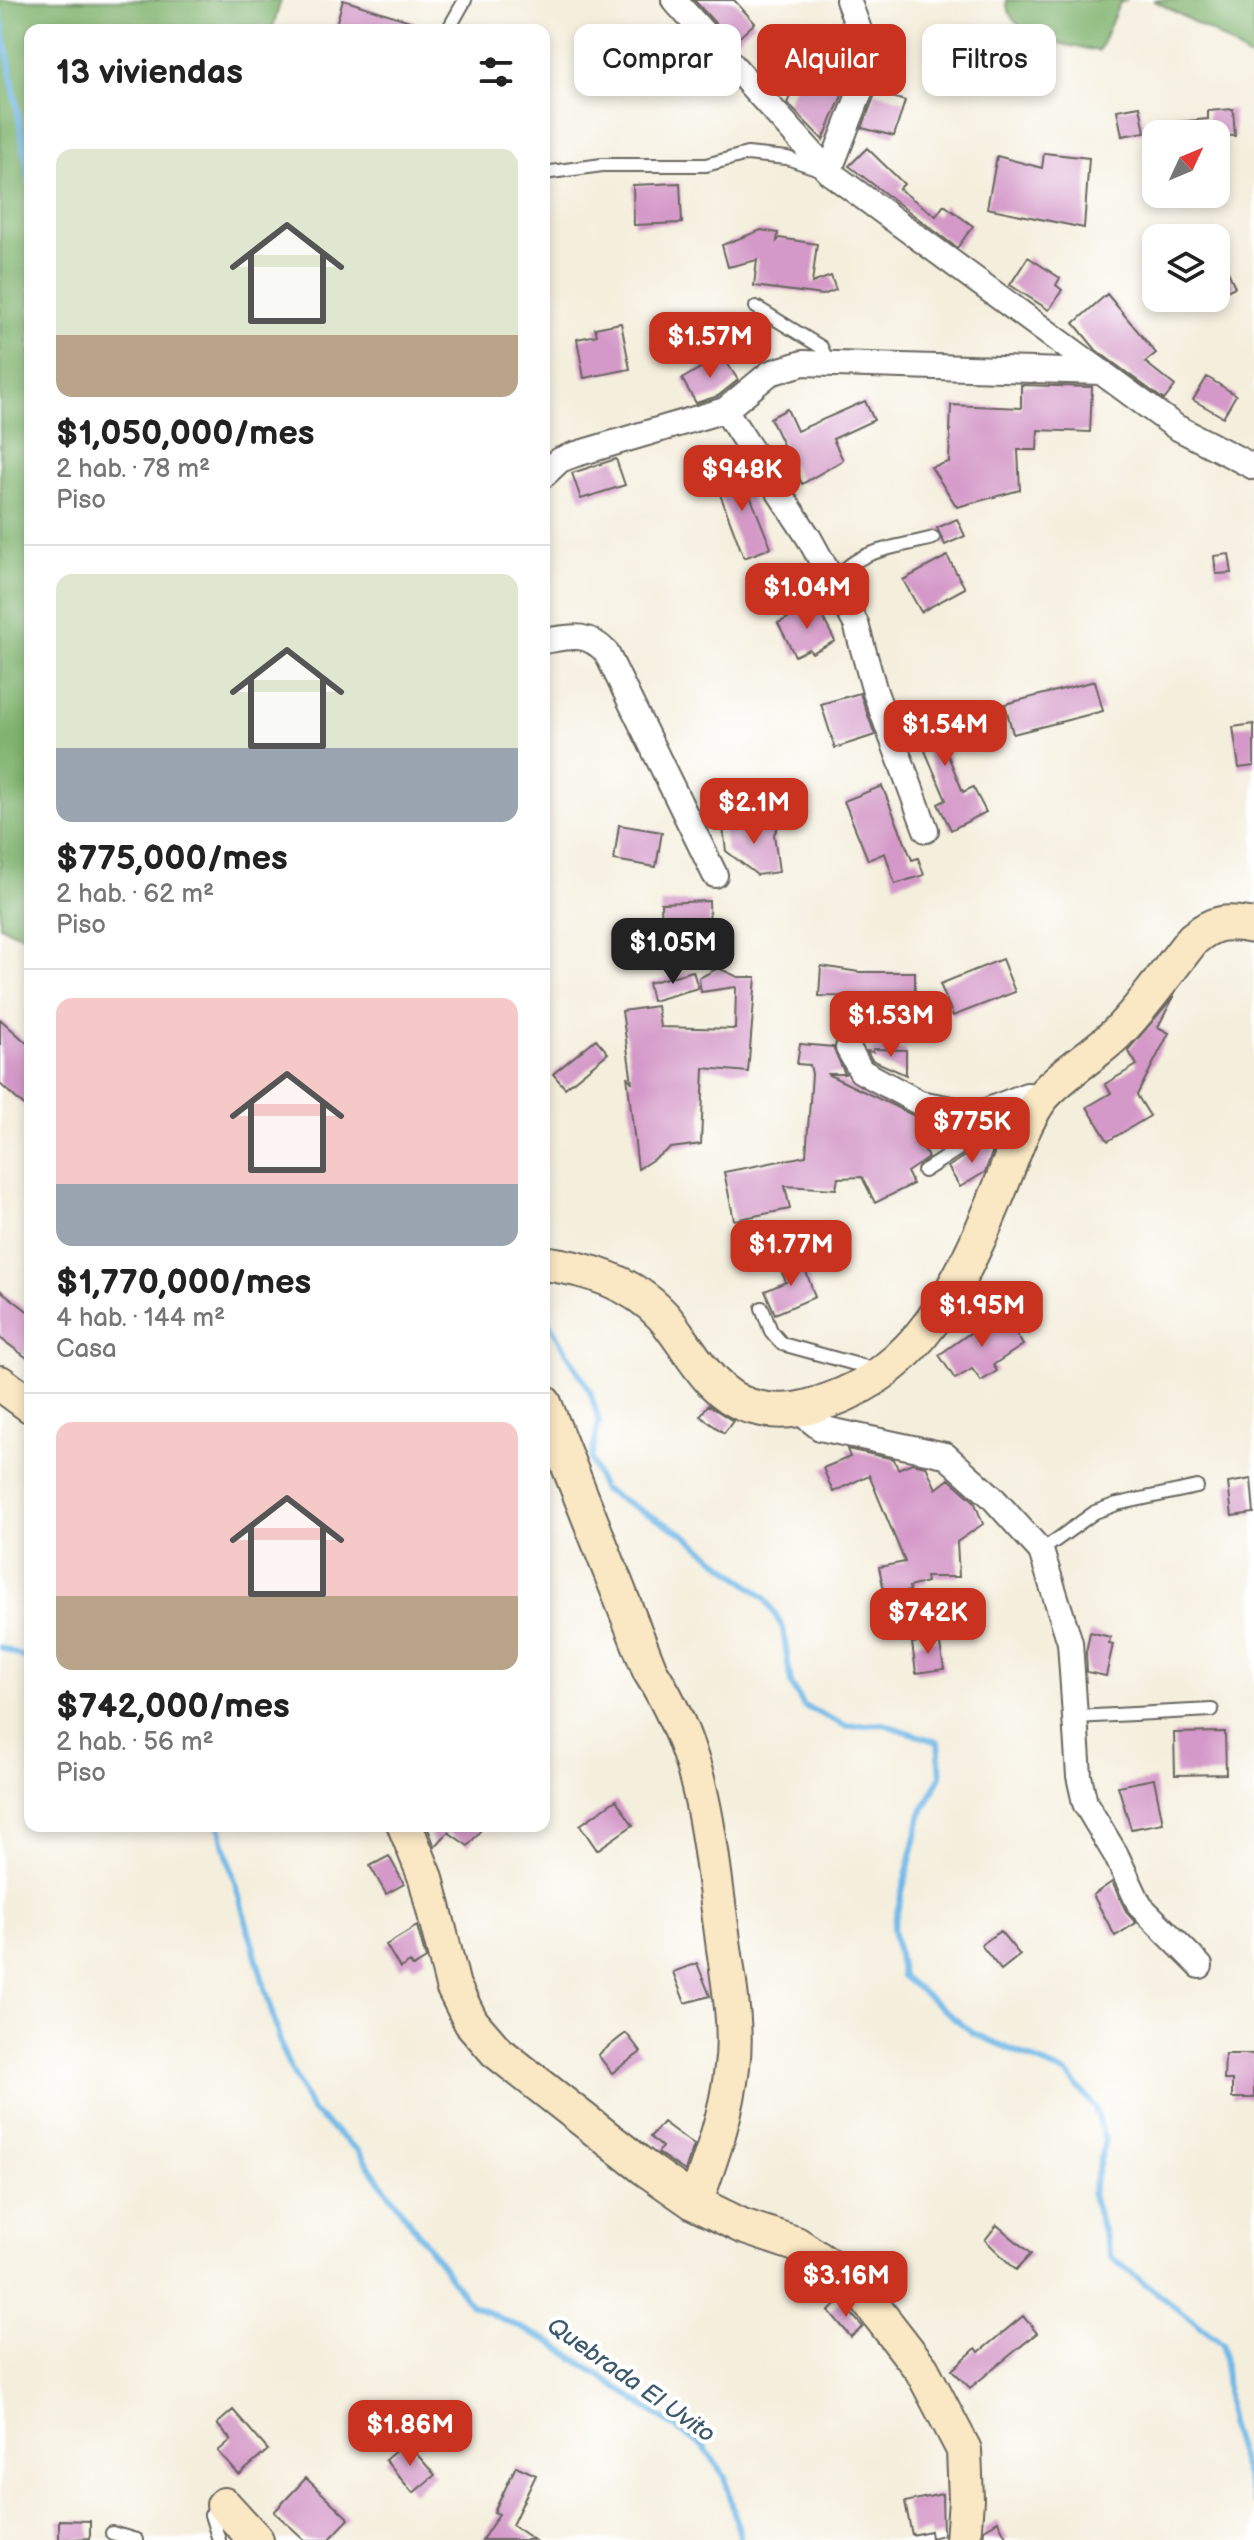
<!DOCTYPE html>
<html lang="es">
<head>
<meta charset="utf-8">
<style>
	body { margin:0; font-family:"Balsamiq Sans",sans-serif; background:#f6f6f6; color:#222; height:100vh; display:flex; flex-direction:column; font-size:30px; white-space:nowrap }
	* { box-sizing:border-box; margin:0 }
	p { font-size:26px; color:#767676 }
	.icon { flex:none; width:44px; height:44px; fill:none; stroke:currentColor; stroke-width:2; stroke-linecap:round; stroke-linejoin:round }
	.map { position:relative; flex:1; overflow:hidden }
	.details { position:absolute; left:24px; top:24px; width:526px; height:1808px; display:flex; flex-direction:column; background:#fff; border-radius:16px; box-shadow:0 4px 12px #0003 }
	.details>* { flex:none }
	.top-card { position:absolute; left:574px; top:24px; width:560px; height:72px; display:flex; gap:16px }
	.needle { width:52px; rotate:46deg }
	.fabs { position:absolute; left:1142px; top:120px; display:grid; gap:16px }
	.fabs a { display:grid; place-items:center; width:88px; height:88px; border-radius:16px; background:#fff; box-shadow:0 4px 12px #0003; font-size:40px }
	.price { position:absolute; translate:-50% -68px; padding:0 18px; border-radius:16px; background:#c8321e; color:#fff; font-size:26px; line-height:52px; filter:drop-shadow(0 2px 4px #0008) }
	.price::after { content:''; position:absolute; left:50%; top:48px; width:24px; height:18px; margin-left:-12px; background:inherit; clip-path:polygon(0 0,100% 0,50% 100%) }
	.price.selected { background:#222; color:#fff }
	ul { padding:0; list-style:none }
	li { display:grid; align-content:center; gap:16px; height:424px; padding:0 32px }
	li+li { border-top:2px solid #e0e0e0 }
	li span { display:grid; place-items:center; height:248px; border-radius:16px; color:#555 }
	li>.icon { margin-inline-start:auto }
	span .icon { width:144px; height:144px; fill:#fffc; stroke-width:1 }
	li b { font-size:34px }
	h2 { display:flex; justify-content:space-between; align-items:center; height:96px; padding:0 32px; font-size:34px }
	.tag { padding:0 28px; border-radius:16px; background:#fff; box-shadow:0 4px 12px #0003; font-size:28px; line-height:72px }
	.tag.selected { background:#c8321e; color:#fff }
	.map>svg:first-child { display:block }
</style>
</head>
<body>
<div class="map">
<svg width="1254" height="2540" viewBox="0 0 1254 2540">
	<rect width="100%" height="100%" fill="#fff"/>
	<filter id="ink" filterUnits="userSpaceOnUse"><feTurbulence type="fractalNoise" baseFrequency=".0125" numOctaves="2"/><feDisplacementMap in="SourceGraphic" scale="16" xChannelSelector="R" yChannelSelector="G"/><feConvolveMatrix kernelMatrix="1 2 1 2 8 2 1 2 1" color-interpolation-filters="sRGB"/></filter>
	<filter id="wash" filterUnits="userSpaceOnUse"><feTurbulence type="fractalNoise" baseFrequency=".006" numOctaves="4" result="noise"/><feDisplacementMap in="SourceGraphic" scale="32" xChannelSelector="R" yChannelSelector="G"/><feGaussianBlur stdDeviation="1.8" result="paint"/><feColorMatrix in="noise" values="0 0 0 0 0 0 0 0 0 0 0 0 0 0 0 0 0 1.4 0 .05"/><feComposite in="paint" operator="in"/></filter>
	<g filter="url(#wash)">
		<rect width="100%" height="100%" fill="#f4eedc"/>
		<path fill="#80b36e" stroke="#4e6845" stroke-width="2" d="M0 0H281L272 30H30V939L0 926Z
			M1006 0H1126L1119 4 1099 51C1070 46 1008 39 1006 0Z
			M1153 0H1254V61L1212 32Z"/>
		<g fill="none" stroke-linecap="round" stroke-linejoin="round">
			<path stroke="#6eb7e6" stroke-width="6" d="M0 11 30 182
				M544 1321 549 1322 590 1391 599 1421 591 1459 602 1489 684 1534 765 1598 783 1628 791 1684 804 1706 846 1726 883 1724 938 1742 941 1776 922 1812 893 1928 902 1976 973 2033 1067 2074 1095 2107 1105 2140 1092 2195 1111 2257 1223 2344 1230 2427 1254 2502
				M0 1647 30 1660
				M219 1826 284 2055 311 2110 358 2151 470 2304 549 2341 704 2447 725 2477 741 2540"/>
		</g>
		<g id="blocks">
			<path fill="#d499c8" d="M343 0 429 27 428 30H348L336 25Z
				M694 0H734L755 23 733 43Z
				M811 51 849 79 823 140 787 103Z
				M876 92 905 101 894 136 862 128Z
				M1140 106 1145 132 1122 136 1117 110Z
				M1233 109 1235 136 1176 134V122L1208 119V111Z
				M867 148 904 184 899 189 936 216 944 205 973 226 957 248 849 166Z
				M1044 153 1089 158 1084 228 987 208 997 156 1042 168Z
				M680 183 682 223 634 225 633 185Z
				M761 230 778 233 777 241 780 238 817 244 812 283 831 276 836 290 823 295 754 286 757 260 728 267 722 245Z
				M1216 245 1235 287 1216 296Z
				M1028 257 1060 278 1056 285 1062 290 1049 310 1010 285Z
				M1107 294 1156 353 1145 362 1175 386 1164 400 1096 350 1074 323Z
				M621 323 630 369 584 378 577 339 597 335 595 328Z
				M722 355 738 380 718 396 696 403 682 379Z
				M1207 377 1236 395 1223 417 1193 400Z
				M1021 385 1092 387 1090 432 1038 430 1037 450H1018L1020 490 957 507 931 467 949 462 951 405 1021 408Z
				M865 401 874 420 833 439 843 460 802 484 770 418 787 409 797 431Z
				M616 459 625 485 581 499 572 473Z
				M746 469 751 498 771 548 744 558 714 478Z
				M957 519 965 536 945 545 937 528Z
				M1229 554 1232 573 1216 574 1214 556Z
				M947 556 965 588 921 612 903 580Z
				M816 604 835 641 812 653 809 649 795 656 778 623Z
				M1095 681 1103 711 1013 734 1005 704Z
				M860 693 875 735 835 748 821 704Z
				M949 710 956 737 942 741 963 792 973 787 986 812 951 830 938 804 946 800 923 746 912 749 907 729V722Z
				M1254 724V766L1239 768 1233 727Z
				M882 786 912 860 918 858 924 875 895 884 885 853 868 860 844 801Z
				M764 817 778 827 774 834 779 872 757 875 726 851 723 828 759 823Z
				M619 825 662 832 656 867 614 860Z
				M709 901 710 932 662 933 661 903Z
				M1002 959 1015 992 953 1016 940 984Z
				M821 966 859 972H915V997L819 996Z
				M718 968 738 977H756L748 1072 704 1068 701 1144 671 1148 638 1169 627 1076 632 1083 622 1011 657 1006 660 1027 735 1029 736 987 701 992 699 978Z
				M693 971 698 988 652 1001 648 983Z
				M1174 996 1158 1027 1169 1033 1137 1095 1150 1116 1108 1141 1087 1107 1111 1093 1105 1084 1137 1065 1128 1050Z
				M0 1019 30 1046V1111L0 1084Z
				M596 1039 608 1053 565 1088 553 1074Z
				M800 1044 833 1047 845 1074H827L919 1118V1138L928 1158 907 1172 913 1184 875 1203 862 1177 838 1178 836 1189 785 1186 790 1209 734 1220 724 1172 806 1156 812 1074 810 1065 797 1064Z
				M873 1049 906 1050V1075L872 1060 867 1051 873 1052Z
				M988 1141 993 1150 985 1172 960 1187 948 1167Z
				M802 1260 815 1297 775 1314 765 1291 786 1282 780 1268Z
				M0 1290 30 1313V1360L0 1338Z
				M994 1316 998 1322 1006 1317 1023 1345 993 1365 997 1371 981 1381 972 1369 955 1379 939 1355Z
				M708 1405 733 1421 724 1433 700 1416Z
				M847 1449 894 1459 898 1469 912 1463 926 1466 936 1489 949 1479 974 1501 983 1524 957 1542 959 1577H926L927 1582 909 1587 910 1591 885 1596 879 1567 905 1562 869 1475 833 1492 823 1468 850 1457Z
				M1251 1479 1254 1513 1232 1516 1228 1483Z
				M1090 1632 1110 1637 1109 1643 1113 1644 1106 1676 1087 1672 1086 1652Z
				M939 1639 944 1669 916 1673 912 1643Z
				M1225 1732 1226 1774 1175 1775 1174 1733Z
				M1154 1779 1163 1823 1131 1829 1118 1786Z
				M616 1800 633 1825 597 1850 580 1825Z
				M427 1826H484L468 1846 448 1832 435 1847Z
				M389 1856 404 1884 386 1894 370 1866Z
				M1112 1882 1127 1913 1136 1923 1115 1936 1093 1895Z
				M417 1926 426 1959 413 1967 410 1962 400 1968 386 1945Z
				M1000 1931 1020 1955 1001 1970 981 1945Z
				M697 1963 710 1996 685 2003 673 1972Z
				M626 2033 641 2052 612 2073 598 2055Z
				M1225 2054H1254V2098H1232V2080H1224Z
				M663 2122 694 2145 685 2171 658 2153 662 2147 650 2137Z
				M997 2225 1031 2254 1016 2270 985 2240Z
				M840 2301 863 2327 851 2337 829 2311Z
				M1023 2316 1037 2333 970 2388 952 2370 976 2348 979 2352Z
				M233 2410 268 2450 239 2475 218 2451 231 2440 217 2424Z
				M406 2442 435 2475 413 2493 385 2460Z
				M516 2466 536 2475 512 2525 534 2540H482L499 2514 494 2512Z
				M306 2478 349 2519 329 2540H305L274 2512Z
				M942 2494 943 2535 931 2538 930 2531 912 2535 905 2502Z
				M59 2520 90 2521V2538L59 2540Z
				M998 2521 1008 2540H983L984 2529Z"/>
		</g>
	</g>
	<g filter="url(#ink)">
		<use href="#blocks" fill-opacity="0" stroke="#68665f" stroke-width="2"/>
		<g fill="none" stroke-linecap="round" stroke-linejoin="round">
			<defs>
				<path id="lane" d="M448 30 465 0
					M544 173 602 165H706L747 154 787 158 822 170
					M756 307 821 347 829 364
					M834 584C852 549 897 548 933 538
					M924 1171 1023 1108
					M762 1308 771 1331 782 1344 877 1370
					M1041 1551 1095 1512 1117 1504 1197 1487
					M1075 1717 1212 1710
					M112 2533 136 2540
					M219 2540 211 2515 221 2506"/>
				<path id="street" d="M674 0 829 172 1176 427 1254 467
					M829 172 867 74 869 57 848 0
					M725 410 809 538 856 624 875 692 926 830
					M544 475 560 460 573 455 725 410 770 373 803 363 1102 372
					M544 641C570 637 586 631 606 652L715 875
					M848 1048 861 1071 920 1103 978 1114 1027 1095 1042 1096
					M800 1412 820 1428 945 1455 991 1496 1041 1551 1070 1642 1079 1776 1085 1803 1116 1855 1140 1906 1200 1966"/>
				<path id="secondary" d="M544 1263C588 1269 632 1282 663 1316 690 1347 708 1393 749 1406 784 1416 810 1409 843 1395 930 1358 968 1266 1002 1183 1013 1155 1022 1126 1039 1101 1054 1079 1096 1054 1117 1033 1145 1005 1168 970 1193 939 1214 921 1227 921 1254 926
					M0 1383 30 1405
					M544 1403 650 1671C705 1758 708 1834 722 1933 727 1975 738 2024 732 2067 727 2114 711 2158 695 2203
					M405 1826 426 1878 453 1986 471 2022 496 2051 645 2168 695 2203 742 2226 796 2244 835 2270 867 2299 922 2370 964 2450 966 2500 963 2540
					M224 2505 256 2540"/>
			</defs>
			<use href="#lane" stroke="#68665f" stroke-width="16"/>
			<use href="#street" stroke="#68665f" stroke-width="28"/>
			<use href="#secondary" stroke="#68665f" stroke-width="38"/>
			<use href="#lane" stroke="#fff" stroke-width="12"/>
			<use href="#street" stroke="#fff" stroke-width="24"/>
			<use href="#secondary" stroke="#fae7c3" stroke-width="34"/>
		</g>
	</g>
	<g text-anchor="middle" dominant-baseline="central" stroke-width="8" stroke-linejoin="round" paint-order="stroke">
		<g font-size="24" font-style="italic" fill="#3d5a6d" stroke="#fff">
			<text transform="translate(631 2380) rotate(35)">Quebrada El Uvito</text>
		</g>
	</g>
</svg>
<div class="fabs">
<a><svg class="needle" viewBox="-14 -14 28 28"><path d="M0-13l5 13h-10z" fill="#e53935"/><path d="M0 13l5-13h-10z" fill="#767676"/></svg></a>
<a><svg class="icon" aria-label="layers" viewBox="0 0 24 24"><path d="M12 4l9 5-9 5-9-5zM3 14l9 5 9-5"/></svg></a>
</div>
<b class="price" style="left:710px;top:380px">$1.57M</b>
<b class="price" style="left:742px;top:513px">$948K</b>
<b class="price" style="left:807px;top:631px">$1.04M</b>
<b class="price" style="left:945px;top:768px">$1.54M</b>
<b class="price" style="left:754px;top:846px">$2.1M</b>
<b class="price selected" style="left:673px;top:986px">$1.05M</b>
<b class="price" style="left:891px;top:1059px">$1.53M</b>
<b class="price" style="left:972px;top:1165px">$775K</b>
<b class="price" style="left:791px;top:1288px">$1.77M</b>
<b class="price" style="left:982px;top:1349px">$1.95M</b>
<b class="price" style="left:928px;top:1656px">$742K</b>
<b class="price" style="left:846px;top:2319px">$3.16M</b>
<b class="price" style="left:410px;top:2468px">$1.86M</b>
<div class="top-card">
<a class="tag">Comprar</a>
<a class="tag selected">Alquilar</a>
<a class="tag">Filtros</a>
</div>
<section class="details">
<h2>13 viviendas<svg class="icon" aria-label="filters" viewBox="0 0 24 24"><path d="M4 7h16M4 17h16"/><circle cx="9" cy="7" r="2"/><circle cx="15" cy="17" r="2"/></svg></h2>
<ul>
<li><span style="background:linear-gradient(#dfe7d0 75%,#b9a48a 0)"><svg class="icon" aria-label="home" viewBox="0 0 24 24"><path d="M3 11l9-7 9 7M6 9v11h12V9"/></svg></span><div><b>$1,050,000/mes</b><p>2 hab. · 78 m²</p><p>Piso</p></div></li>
<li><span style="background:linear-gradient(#dfe7d0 70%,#9aa5b1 0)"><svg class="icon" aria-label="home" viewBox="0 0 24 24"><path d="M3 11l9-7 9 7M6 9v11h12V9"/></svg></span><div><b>$775,000/mes</b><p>2 hab. · 62 m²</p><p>Piso</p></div></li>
<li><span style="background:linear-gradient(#f6c9c9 75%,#9aa5b1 0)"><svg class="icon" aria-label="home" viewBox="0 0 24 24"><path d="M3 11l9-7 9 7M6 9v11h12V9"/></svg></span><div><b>$1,770,000/mes</b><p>4 hab. · 144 m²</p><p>Casa</p></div></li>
<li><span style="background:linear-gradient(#f6c9c9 70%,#b9a48a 0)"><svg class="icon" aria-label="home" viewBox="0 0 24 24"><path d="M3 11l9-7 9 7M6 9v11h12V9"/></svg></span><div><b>$742,000/mes</b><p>2 hab. · 56 m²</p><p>Piso</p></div></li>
</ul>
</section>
</div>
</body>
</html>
